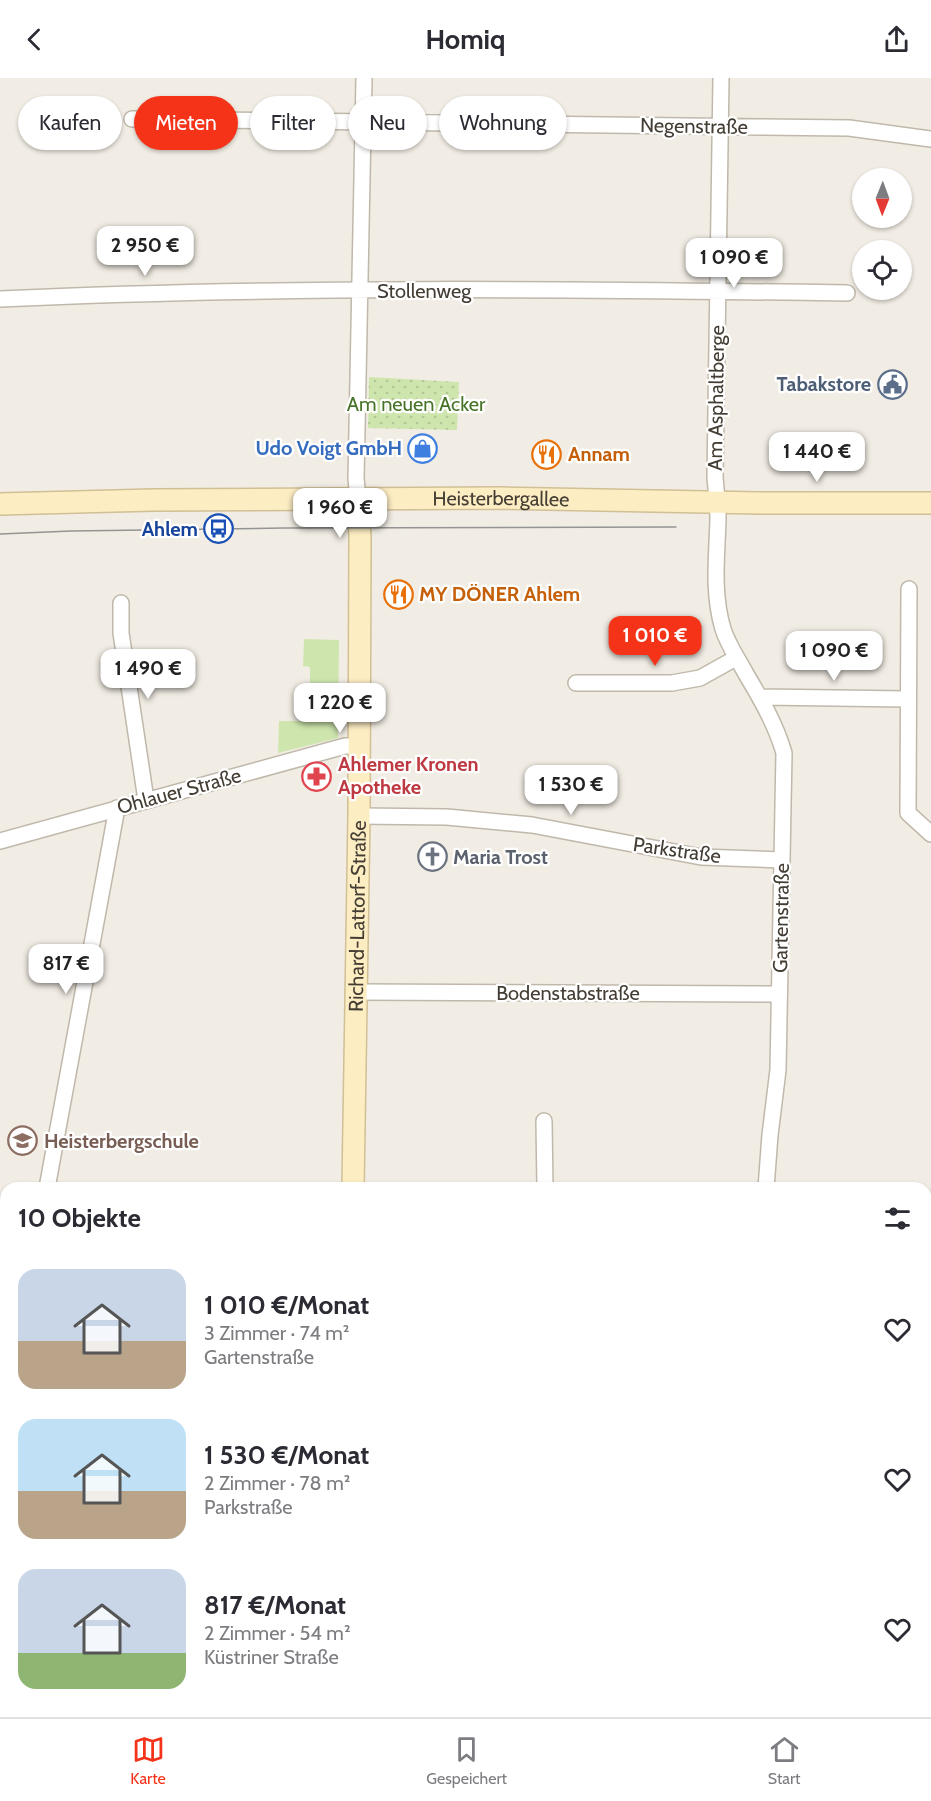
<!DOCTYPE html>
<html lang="de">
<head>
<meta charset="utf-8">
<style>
	body { margin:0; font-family:Cabin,sans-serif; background:#f2f2f3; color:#2b2b33; height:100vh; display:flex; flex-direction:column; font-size:22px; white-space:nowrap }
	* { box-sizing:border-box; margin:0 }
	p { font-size:20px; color:#7c7c81 }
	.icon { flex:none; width:33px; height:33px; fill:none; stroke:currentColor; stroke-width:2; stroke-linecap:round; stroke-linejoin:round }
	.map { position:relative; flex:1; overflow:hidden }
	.drawer { position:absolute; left:0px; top:1104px; width:932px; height:536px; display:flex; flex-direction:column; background:#fff; border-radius:18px 18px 0 0; box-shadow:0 2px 4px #0004 }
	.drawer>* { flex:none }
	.hud { position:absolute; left:18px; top:18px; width:600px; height:54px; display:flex; gap:12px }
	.needle { width:39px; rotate:181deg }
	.tools { position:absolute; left:852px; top:90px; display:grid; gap:12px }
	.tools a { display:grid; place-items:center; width:60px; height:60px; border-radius:50%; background:#fff; box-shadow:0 2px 4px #0004; font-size:30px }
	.price { position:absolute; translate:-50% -51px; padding:0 14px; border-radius:12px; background:#fff; color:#222; font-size:20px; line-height:39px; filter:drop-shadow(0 2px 3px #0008) }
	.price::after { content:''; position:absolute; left:50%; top:36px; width:18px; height:14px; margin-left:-9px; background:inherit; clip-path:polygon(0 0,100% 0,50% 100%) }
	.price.active { background:#f43319; color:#fff }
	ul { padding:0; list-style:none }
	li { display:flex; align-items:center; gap:18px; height:150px; padding:0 18px }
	li span { display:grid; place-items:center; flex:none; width:168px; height:120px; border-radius:18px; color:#555 }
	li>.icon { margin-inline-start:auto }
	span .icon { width:72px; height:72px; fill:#fffc; stroke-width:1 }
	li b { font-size:26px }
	h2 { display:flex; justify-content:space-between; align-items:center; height:72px; padding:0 18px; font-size:26px }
	.pill { padding:0 21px; border-radius:27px; background:#fff; box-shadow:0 2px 4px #0004; font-size:21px; line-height:54px }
	.pill.active { background:#f43319; color:#fff }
	header { display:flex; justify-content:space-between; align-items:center; height:78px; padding:0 18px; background:#fff; font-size:27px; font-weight:700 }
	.tab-bar { display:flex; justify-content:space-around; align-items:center; height:84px; border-top:2px solid #e1e1e2; background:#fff; font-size:16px; color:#7c7c81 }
	.tab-bar a { display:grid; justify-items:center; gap:3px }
	.tab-bar .active { color:#f43319 }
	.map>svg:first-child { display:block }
</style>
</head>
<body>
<header><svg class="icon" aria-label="back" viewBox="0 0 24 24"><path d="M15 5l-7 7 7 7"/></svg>Homiq<svg class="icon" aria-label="share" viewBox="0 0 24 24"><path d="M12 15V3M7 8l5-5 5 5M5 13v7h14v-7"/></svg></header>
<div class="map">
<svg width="931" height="1639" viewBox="0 0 931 1639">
	<defs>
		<pattern id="park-dots" width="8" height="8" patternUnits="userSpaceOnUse" patternTransform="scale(1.5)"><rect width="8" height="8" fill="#cee6ae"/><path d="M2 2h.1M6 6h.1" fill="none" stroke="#b2c696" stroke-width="1.8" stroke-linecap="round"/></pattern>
		<pattern id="water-waves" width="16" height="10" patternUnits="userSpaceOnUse" patternTransform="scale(1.5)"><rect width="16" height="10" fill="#a1d1ee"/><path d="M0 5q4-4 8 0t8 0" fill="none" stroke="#8cb4cd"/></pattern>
	</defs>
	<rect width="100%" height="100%" fill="#f2ede4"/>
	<path fill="#cee6ae" d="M304 561 339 562 338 660 278 675 279 643H302V625H310V589L303 588Z
		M926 1186H931V1524L929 1588 926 1592Z"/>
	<path fill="url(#park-dots)" d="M369 299 459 304 457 352 368 350Z"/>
	<path fill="url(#water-waves)" d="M592 1634H848V1639H592Z"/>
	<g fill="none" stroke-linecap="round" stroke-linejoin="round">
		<defs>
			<path id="street" d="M721 0 715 399C716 413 718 427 718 441 717 478 712 514 723 551 728 567 738 581 746 596 761 621 776 647 784 675L778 992 770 1057 766 1110
				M132 41 849 50 931 61
				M0 221C282 208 565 211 847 215
				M358 422 356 400 364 0
				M909 511 908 735 931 756
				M121 525V555L146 722
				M576 605H672L700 600 736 580
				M760 619 907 621
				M359 738 447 739 532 747 701 779 782 782
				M0 763 345 668H359
				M357 914 779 916
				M544 1043 545 1110
				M47 1110 117 730
				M926 1176H931
				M0 1181H6
				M926 1598H931
				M2 1629 6 1600
				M88 1634 132 1635V1634
				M515 1639V1634
				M911 1639V1634"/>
			<g id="secondary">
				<path id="s1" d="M0 426 153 422 500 420 759 425H931"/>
				<path id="s2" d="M353 1110 359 738 360 458 358 422"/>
				<path d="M345 1639 346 1634"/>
			</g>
		</defs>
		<use href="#street" stroke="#c0b8aa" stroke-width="18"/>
		<use href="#secondary" stroke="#d1bf95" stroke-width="24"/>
		<use href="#street" stroke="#fff" stroke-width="15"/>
		<use href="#secondary" stroke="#fdedc3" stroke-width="21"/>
		<path stroke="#949494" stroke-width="1.5" d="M0 456 71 453 284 450 676 449"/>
	</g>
	<defs>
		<symbol id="civic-ring" viewBox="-11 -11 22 22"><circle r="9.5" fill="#fff" stroke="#5c6f8a" stroke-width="1.5"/><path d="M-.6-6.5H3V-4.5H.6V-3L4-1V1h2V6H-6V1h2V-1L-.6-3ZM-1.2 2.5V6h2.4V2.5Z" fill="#5c6f8a"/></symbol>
		<symbol id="shop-ring" viewBox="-11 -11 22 22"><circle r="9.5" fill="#fff" stroke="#3f7fe0" stroke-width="1.5"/><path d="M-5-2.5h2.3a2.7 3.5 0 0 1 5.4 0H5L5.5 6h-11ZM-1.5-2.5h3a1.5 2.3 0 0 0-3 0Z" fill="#3f7fe0"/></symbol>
		<symbol id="restaurant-ring" viewBox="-11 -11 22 22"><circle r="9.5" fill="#fff" stroke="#e8710a" stroke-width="1.5"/><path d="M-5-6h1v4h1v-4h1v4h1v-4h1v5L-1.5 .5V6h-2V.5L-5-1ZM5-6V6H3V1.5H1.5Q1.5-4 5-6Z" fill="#e8710a"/></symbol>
		<symbol id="bus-ring" viewBox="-11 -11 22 22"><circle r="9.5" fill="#fff" stroke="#1a4fb4" stroke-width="1.5"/><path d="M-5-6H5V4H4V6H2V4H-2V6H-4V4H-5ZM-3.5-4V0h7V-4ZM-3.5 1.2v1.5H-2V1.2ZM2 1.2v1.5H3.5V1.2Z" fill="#1a4fb4"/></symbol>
		<symbol id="pharmacy-ring" viewBox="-11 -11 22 22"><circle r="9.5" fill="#fff" stroke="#e0444e" stroke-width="1.5"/><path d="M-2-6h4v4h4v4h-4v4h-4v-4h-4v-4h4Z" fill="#e0444e"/></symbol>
		<symbol id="church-ring" viewBox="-11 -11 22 22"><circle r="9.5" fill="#fff" stroke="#6b7280" stroke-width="1.5"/><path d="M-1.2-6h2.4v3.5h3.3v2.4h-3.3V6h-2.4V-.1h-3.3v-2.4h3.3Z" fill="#6b7280"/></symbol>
		<symbol id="school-ring" viewBox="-11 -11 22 22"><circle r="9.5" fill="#fff" stroke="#8d6e63" stroke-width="1.5"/><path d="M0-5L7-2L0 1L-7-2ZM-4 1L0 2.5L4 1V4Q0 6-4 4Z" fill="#8d6e63"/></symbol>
	</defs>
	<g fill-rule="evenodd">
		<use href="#civic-ring" x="876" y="290" width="33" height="33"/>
		<use href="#shop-ring" x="406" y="354" width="33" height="33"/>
		<use href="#restaurant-ring" x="530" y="360" width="33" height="33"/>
		<use href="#bus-ring" x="202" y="434" width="33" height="33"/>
		<use href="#restaurant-ring" x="382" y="500" width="33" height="33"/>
		<use href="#pharmacy-ring" x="300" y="682" width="33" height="33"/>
		<use href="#church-ring" x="416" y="762" width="33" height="33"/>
		<use href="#school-ring" x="6" y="1046" width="33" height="33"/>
	</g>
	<g text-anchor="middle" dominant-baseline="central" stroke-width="4.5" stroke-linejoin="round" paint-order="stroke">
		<g font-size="20" fill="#443d34" stroke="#fff">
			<text transform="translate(694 48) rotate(1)">Negenstraße</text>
			<text x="424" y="213">Stollenweg</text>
			<text transform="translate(716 320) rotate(-89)">Am Asphaltberge</text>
			<text stroke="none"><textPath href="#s1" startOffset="501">Heisterbergallee</textPath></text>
			<text transform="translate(179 713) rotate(-15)">Ohlauer Straße</text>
			<text transform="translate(677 772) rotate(8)">Parkstraße</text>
			<text stroke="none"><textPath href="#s2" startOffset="272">Richard-Lattorf-Straße</textPath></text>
			<text transform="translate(781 840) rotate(-89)">Gartenstraße</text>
			<text x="568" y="915">Bodenstabstraße</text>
		</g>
		<g font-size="20" font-weight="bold" fill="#4e5e75" stroke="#fff" text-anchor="end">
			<text x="871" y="306">Tabakstore</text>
		</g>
		<g font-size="20" fill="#48742a" stroke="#fff">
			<text x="416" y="326">Am neuen Acker</text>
		</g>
		<g font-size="20" font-weight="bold" fill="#366cbe" stroke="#fff" text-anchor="end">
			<text x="402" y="370">Udo Voigt GmbH</text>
		</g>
		<g font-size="20" font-weight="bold" fill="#c56008" stroke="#fff" text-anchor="start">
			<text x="568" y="376">Annam</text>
			<text x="419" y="516">MY DÖNER Ahlem</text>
		</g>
		<g font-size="20" font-weight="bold" fill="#164399" stroke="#fff" text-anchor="end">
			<text x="198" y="451">Ahlem</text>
		</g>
		<g font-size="20" font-weight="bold" fill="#be3a42" stroke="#fff" text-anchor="start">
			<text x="338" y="686">Ahlemer Kronen<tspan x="338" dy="23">Apotheke</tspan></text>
		</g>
		<g font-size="20" font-weight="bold" fill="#5b616d" stroke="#fff" text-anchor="start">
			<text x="453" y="779">Maria Trost</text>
		</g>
		<g font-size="20" font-weight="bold" fill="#785e54" stroke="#fff" text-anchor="start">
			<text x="44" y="1063">Heisterbergschule</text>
		</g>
	</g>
</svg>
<div class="tools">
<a><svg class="needle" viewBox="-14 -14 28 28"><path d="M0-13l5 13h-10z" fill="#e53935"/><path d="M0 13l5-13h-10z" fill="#7c7c81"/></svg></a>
<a><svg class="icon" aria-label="locate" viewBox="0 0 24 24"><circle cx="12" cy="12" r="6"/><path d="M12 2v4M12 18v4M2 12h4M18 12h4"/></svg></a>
</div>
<b class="price" style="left:145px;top:199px">2 950 €</b>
<b class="price" style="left:734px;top:211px">1 090 €</b>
<b class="price" style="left:817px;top:405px">1 440 €</b>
<b class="price" style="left:340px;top:461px">1 960 €</b>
<b class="price active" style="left:655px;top:589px">1 010 €</b>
<b class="price" style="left:834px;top:604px">1 090 €</b>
<b class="price" style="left:148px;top:622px">1 490 €</b>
<b class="price" style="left:340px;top:656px">1 220 €</b>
<b class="price" style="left:571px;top:738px">1 530 €</b>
<b class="price" style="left:66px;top:917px">817 €</b>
<div class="hud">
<a class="pill">Kaufen</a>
<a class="pill active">Mieten</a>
<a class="pill">Filter</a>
<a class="pill">Neu</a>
<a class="pill">Wohnung</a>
</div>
<section class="drawer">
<h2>10 Objekte<svg class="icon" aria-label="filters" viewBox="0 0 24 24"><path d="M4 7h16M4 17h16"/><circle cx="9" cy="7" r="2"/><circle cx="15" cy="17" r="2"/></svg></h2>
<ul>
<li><span style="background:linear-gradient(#c9d6e8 60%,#b9a48a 0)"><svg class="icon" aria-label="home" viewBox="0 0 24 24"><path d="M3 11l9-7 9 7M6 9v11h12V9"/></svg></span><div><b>1 010 €/Monat</b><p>3 Zimmer · 74 m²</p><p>Gartenstraße</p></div><svg class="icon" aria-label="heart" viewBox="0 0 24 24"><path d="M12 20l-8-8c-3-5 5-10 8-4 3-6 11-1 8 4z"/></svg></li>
<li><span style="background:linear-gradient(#bfe0f5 60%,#b9a48a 0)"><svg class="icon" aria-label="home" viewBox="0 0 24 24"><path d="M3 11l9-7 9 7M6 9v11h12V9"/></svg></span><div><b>1 530 €/Monat</b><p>2 Zimmer · 78 m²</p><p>Parkstraße</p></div><svg class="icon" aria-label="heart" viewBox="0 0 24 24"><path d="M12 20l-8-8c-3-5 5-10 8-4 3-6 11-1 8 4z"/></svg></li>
<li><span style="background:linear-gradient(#c9d6e8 70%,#8fb573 0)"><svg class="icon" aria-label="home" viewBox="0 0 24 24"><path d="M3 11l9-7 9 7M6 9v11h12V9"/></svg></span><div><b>817 €/Monat</b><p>2 Zimmer · 54 m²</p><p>Küstriner Straße</p></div><svg class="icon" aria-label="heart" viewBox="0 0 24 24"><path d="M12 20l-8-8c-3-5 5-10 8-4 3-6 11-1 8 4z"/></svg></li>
</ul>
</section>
</div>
<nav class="tab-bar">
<a class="active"><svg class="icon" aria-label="map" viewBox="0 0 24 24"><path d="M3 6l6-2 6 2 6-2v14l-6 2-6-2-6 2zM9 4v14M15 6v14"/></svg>Karte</a>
<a><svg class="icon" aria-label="saved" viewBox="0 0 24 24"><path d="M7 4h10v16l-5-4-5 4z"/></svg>Gespeichert</a>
<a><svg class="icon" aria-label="home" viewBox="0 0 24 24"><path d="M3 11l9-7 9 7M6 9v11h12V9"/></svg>Start</a>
</nav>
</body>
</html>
